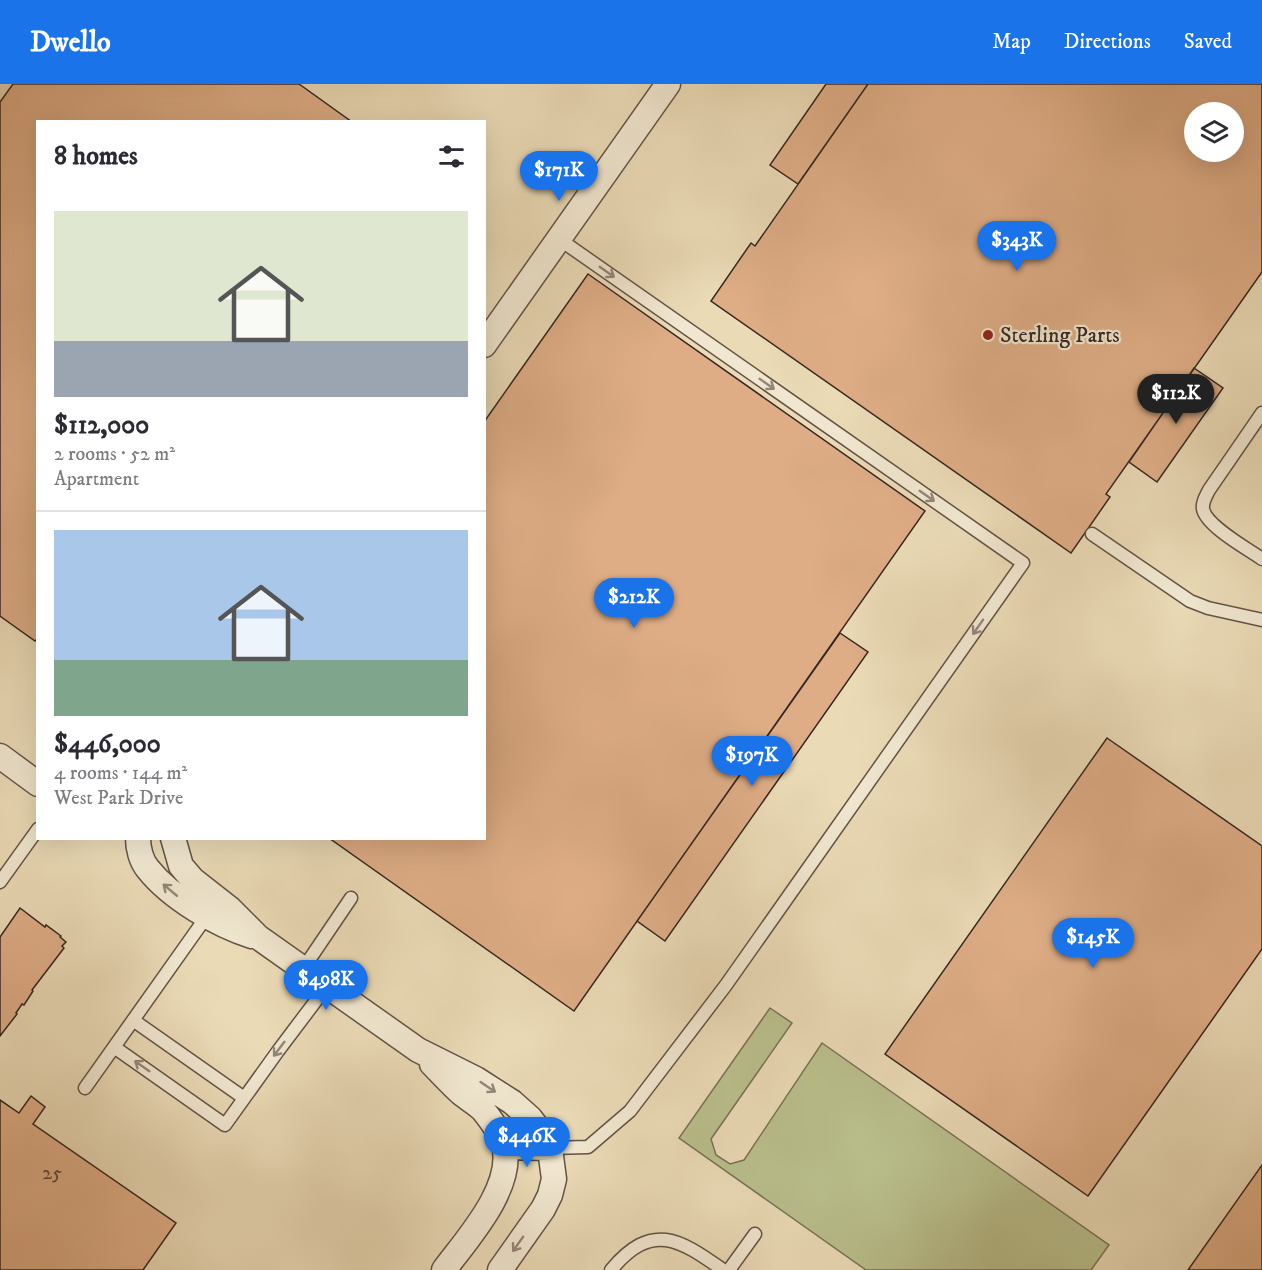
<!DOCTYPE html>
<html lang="en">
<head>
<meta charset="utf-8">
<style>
	body { margin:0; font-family:"IM FELL DW Pica",serif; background:#f7f7f7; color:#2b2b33; height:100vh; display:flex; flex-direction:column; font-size:22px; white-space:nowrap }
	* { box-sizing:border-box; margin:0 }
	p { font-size:20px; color:#7c7c81 }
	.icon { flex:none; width:33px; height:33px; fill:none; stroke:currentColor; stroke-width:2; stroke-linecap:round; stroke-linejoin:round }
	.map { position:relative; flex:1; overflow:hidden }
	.drawer { position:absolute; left:36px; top:36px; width:450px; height:720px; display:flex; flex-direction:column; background:#fff; border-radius:0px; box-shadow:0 6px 24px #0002 }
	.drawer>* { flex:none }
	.controls { position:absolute; left:1184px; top:18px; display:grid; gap:12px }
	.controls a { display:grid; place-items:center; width:60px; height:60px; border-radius:50%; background:#fff; box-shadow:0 6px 24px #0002; font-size:30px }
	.price { position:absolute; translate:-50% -51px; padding:0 14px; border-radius:21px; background:#1a73e8; color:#fff; font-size:20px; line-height:39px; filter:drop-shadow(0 2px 3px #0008) }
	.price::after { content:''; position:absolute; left:50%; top:36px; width:18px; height:14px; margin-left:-9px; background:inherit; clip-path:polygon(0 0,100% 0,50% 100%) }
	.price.selected { background:#222; color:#fff }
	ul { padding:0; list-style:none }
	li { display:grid; align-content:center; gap:12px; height:318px; padding:0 18px }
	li+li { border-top:2px solid #e1e1e2 }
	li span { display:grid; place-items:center; height:186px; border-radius:0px; color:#555 }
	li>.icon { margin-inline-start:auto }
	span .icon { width:108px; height:108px; fill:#fffc; stroke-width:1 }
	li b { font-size:26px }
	h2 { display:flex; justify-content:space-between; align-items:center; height:72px; padding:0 18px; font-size:26px }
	header { display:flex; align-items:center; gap:36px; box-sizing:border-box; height:84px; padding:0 30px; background:#1a73e8; color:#fff }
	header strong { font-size:28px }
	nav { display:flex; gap:33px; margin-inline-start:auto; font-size:21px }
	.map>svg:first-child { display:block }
</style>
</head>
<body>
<header>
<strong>Dwello</strong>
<nav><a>Map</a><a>Directions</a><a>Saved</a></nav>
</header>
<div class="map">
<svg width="1262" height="1186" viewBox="0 0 1262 1186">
	<rect width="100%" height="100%" fill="#eadab6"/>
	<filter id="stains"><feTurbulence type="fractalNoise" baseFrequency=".00333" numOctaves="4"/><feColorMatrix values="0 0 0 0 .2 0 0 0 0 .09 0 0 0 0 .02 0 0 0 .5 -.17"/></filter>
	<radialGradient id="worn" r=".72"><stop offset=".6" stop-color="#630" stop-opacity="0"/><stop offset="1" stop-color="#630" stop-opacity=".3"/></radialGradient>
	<path fill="#b9bf8c" stroke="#787256" stroke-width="1.5" d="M770 924 792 939 711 1055 716 1071 730 1080 744 1076 822 959 1109 1161 1091 1186H866L679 1054Z"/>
	<path fill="#dead86" stroke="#362621" stroke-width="1.5" fill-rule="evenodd" d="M13 0H299L352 38H38V554L35 557 0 532V18Z
		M826 0H868L798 100 770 81Z
		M868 0H1262V188L1106 410 1110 413 1071 469 711 217 751 159 755 162ZM1194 28H1233V68H1194Z
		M588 190 925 427 574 927 329 754H484V338Z
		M1194 284 1223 304 1157 398 1129 378Z
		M840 549 868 568 665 857 637 837Z
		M1107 654 1262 762V865L1088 1112 885 970Z
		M20 824 45 843 46 841 61 852 60 853 66 858 62 862 64 864 32 906 33 907 24 921 22 920 16 929 17 930 0 952V853Z
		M31 1012 45 1023 33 1040 176 1139 143 1186H0V1016L19 1029Z
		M1262 1081V1186H1188Z"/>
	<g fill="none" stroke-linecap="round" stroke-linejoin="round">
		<defs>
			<path id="lane" d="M1262 329 1209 406C1206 412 1202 418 1203 425 1206 442 1248 465 1262 475
				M1092 450 1190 517 1208 524 1262 536
				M0 798 38 745
				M303 885 351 814
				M133 936 244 1014
				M114 963 225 1041 278 967 327 902
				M85 1004 209 829
				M550 1064 588 1063 630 1027 726 901 1023 479 559 155
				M611 1186C652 1137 679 1155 723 1186
				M729 1186 755 1150"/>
			<path id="street" d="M484 261 668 0
				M0 672 38 700
				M138 754C138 764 141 777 148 785 171 814 217 841 252 852
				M173 754 181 782 193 796 230 825 258 853 418 966 476 995 512 1018 530 1034 543 1051 550 1064 552 1080 554 1095 550 1111 543 1125 500 1186
				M432 980C442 990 451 1000 461 1009 468 1015 477 1020 483 1026 491 1036 501 1049 504 1061 515 1103 467 1155 444 1186
				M505 1063 550 1064"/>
		</defs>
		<use href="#lane" stroke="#635346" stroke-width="15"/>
		<use href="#street" stroke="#635346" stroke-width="27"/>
		<use href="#lane" stroke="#f1e7d0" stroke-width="12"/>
		<use href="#street" stroke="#f1e7d0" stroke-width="24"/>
	</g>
	<defs><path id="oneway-shaft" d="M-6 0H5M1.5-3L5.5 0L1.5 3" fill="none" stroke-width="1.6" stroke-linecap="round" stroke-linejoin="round" transform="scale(1.5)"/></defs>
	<g stroke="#948678">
		<use href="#oneway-shaft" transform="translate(607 188) rotate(35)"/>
		<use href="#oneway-shaft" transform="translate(767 300) rotate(35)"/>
		<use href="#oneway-shaft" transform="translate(927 412) rotate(35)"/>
		<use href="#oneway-shaft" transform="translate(978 543) rotate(125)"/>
		<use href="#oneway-shaft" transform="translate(170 806) rotate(-140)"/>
		<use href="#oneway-shaft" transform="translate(279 965) rotate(127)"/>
		<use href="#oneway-shaft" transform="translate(142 982) rotate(-145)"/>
		<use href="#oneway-shaft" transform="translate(488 1003) rotate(34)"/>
		<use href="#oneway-shaft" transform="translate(518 1160) rotate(125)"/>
	</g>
	<circle fill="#8f2418" stroke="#f1e7d0" stroke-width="2" cx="988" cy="251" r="6"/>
	<g text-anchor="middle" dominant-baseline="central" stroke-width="4.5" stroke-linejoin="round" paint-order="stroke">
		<g font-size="20" fill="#60483a">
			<text x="52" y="1089">25</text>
		</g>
		<g font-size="22" fill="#362621" stroke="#f1e7d0" text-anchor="start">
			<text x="1000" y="251">Sterling Parts</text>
		</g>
	</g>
	<rect width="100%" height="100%" filter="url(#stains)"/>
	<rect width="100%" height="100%" fill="url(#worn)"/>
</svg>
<div class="controls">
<a><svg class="icon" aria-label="layers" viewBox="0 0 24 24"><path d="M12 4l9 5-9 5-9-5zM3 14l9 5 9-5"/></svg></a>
</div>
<b class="price" style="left:559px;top:118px">$171K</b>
<b class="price" style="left:1017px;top:188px">$343K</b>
<b class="price selected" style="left:1176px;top:341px">$112K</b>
<b class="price" style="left:634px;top:545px">$212K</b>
<b class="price" style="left:752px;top:703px">$197K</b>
<b class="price" style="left:1093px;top:885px">$145K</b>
<b class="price" style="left:326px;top:927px">$498K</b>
<b class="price" style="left:527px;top:1084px">$446K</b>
<section class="drawer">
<h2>8 homes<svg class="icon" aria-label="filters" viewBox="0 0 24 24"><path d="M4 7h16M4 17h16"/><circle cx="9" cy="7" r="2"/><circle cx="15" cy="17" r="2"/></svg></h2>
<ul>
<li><span style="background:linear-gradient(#dfe7d0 70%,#9aa5b1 0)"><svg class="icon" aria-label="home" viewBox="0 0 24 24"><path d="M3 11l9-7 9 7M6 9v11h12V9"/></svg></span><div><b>$112,000</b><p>2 rooms · 52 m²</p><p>Apartment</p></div></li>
<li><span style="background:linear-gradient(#a9c7e8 70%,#7fa58c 0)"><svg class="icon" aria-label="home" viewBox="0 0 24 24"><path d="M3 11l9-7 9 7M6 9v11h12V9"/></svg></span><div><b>$446,000</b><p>4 rooms · 144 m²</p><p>West Park Drive</p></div></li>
</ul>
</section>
</div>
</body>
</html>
